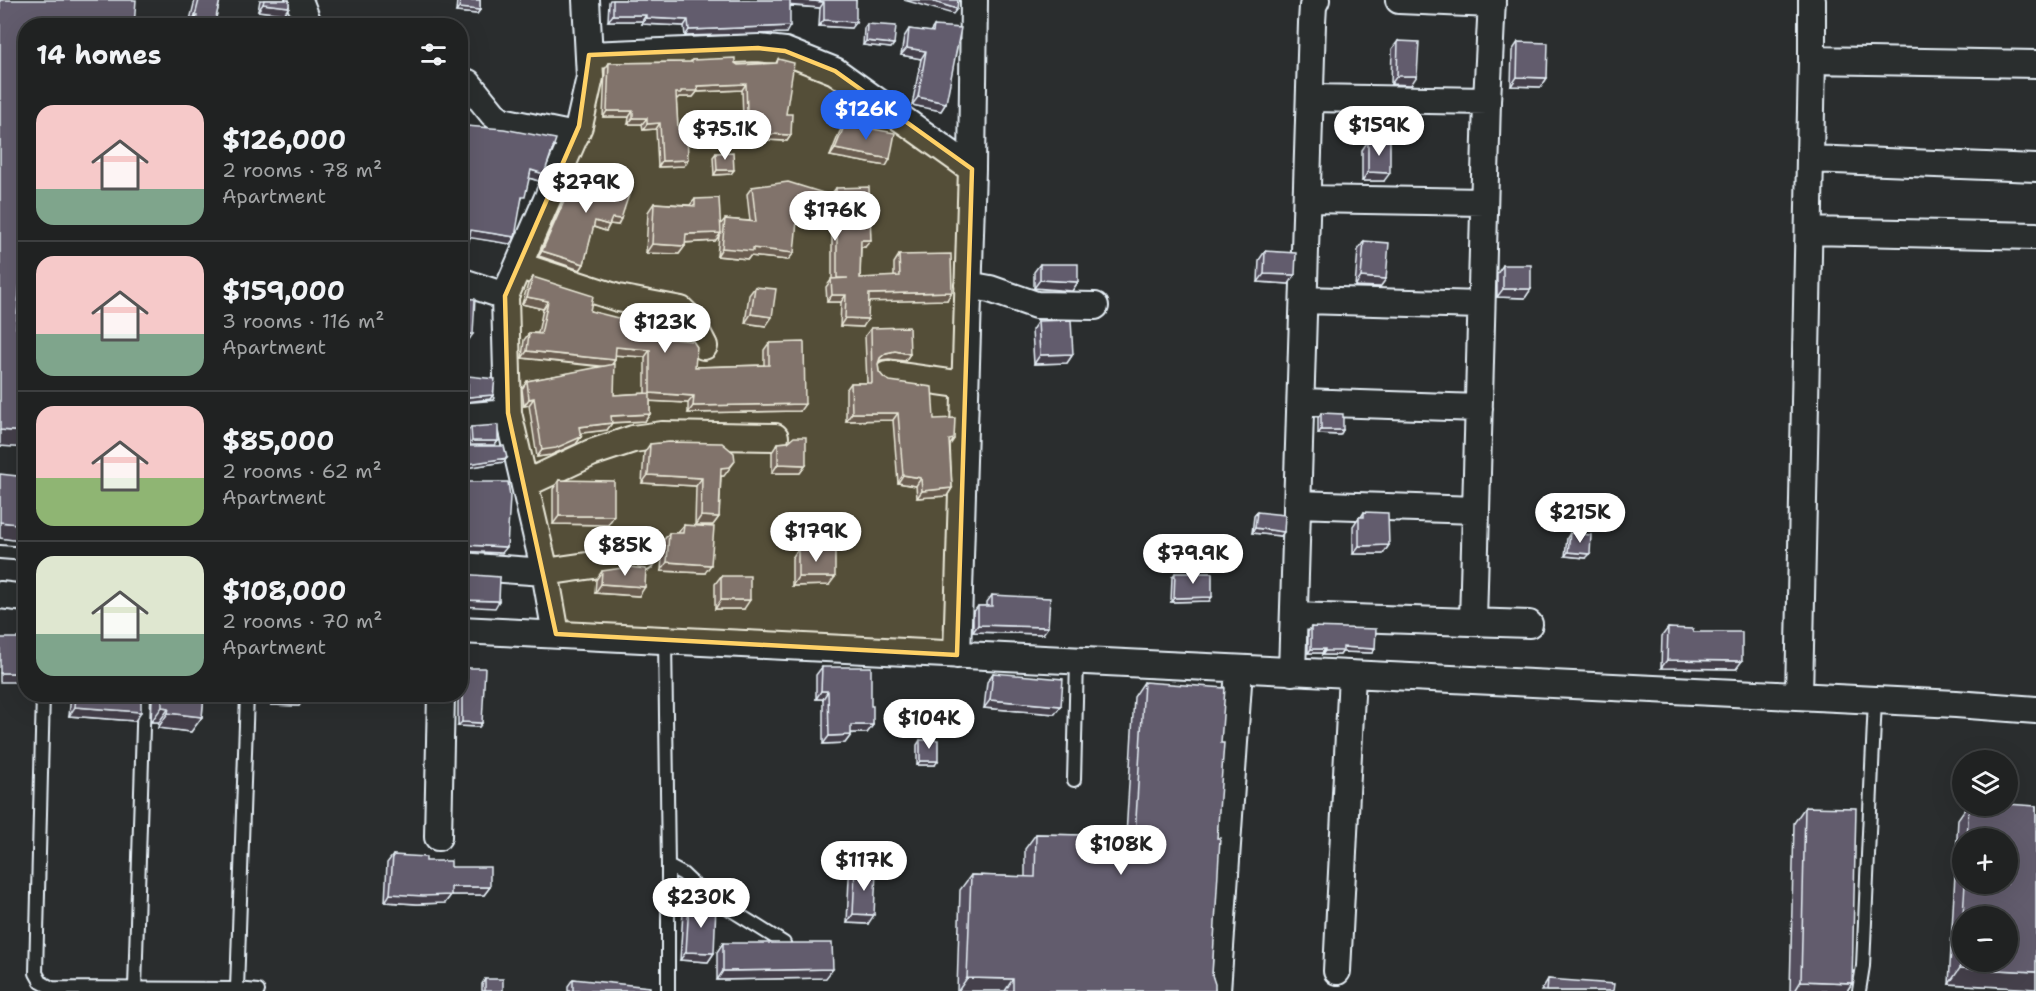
<!DOCTYPE html>
<html lang="en">
<head>
<meta charset="utf-8">
<style>
	body { margin:0; font-family:"Shantell Sans",sans-serif; background:#2d2f2f; color:#f1f3f6; height:100vh; display:flex; flex-direction:column; font-size:22px; white-space:nowrap }
	* { box-sizing:border-box; margin:0 }
	p { font-size:20px; color:#a2a4a5 }
	.icon { flex:none; width:33px; height:33px; fill:none; stroke:currentColor; stroke-width:2; stroke-linecap:round; stroke-linejoin:round }
	.map { position:relative; flex:1; overflow:hidden }
	.drawer { position:absolute; left:18px; top:18px; width:450px; height:684px; display:flex; flex-direction:column; background:#202222; border-radius:24px; box-shadow:0 6px 24px #0002,0 0 0 2px #3d3f40 }
	.drawer>* { flex:none }
	.tools { position:absolute; left:1952px; top:750px; display:grid; gap:12px }
	.tools a { display:grid; place-items:center; width:66px; height:66px; border-radius:50%; background:#202222; box-shadow:0 6px 24px #0002,0 0 0 2px #3d3f40; font-size:30px }
	.price { position:absolute; translate:-50% -51px; padding:0 14px; border-radius:21px; background:#fff; color:#222; font-size:20px; line-height:39px; filter:drop-shadow(0 2px 3px #0008) }
	.price::after { content:''; position:absolute; left:50%; top:36px; width:18px; height:14px; margin-left:-9px; background:inherit; clip-path:polygon(0 0,100% 0,50% 100%) }
	.price.current { background:#2563eb; color:#fff }
	ul { padding:0; list-style:none }
	li { display:flex; align-items:center; gap:18px; height:150px; padding:0 18px }
	li+li { border-top:2px solid #3d3f40 }
	li span { display:grid; place-items:center; flex:none; width:168px; height:120px; border-radius:18px; color:#555 }
	li>.icon { margin-inline-start:auto }
	span .icon { width:72px; height:72px; fill:#fffc; stroke-width:1 }
	li b { font-size:26px }
	h2 { display:flex; justify-content:space-between; align-items:center; height:72px; padding:0 18px; font-size:26px }
	.map>svg:first-child { display:block }
</style>
</head>
<body>
<div class="map">
<svg width="2036" height="991" viewBox="0 0 2036 991">
	<rect width="100%" height="100%" fill="#2a2d2e"/>
	<filter id="ink" filterUnits="userSpaceOnUse"><feTurbulence type="fractalNoise" baseFrequency=".0167" numOctaves="2"/><feDisplacementMap in="SourceGraphic" scale="12" xChannelSelector="R" yChannelSelector="G"/><feConvolveMatrix kernelMatrix="1 2 1 2 8 2 1 2 1" color-interpolation-filters="sRGB"/></filter>
	<g filter="url(#ink)">
		<g fill="none" stroke-linecap="round" stroke-linejoin="round">
			<defs>
				<path id="service" d="M0 552 26 554
					M665 639 668 866V991
					M43 694 36 973 41 982 52 988 237 989 258 991
					M1074 780 1077 661
					M668 866 683 874 701 891 784 943
					M135 988 144 694
					M237 989 247 694
					M1859 991 1863 966 1875 700"/>
				<path id="minor" d="M299 0 309 26
					M1399 0 1492 4
					M589 55 758 48 785 51 835 71 972 169
					M1812 60 2036 64
					M468 83 493 114 502 121 575 136
					M1310 98 1487 101
					M1810 159 2036 168
					M1307 199 1484 202
					M1809 231 2036 236
					M520 266 618 298 681 310 690 319 704 346
					M460 281 505 296
					M968 285 990 289 1036 305 1095 306
					M1304 300 1481 305
					M887 374 965 385
					M1301 402 1479 408
					M460 417 508 413
					M525 484 591 453 633 439 662 435 775 437
					M1297 504 1476 510
					M460 566 545 572 642 558
					M0 595 26 598
					M1294 616 1529 624
					M1473 622 1487 101 1492 0
					M460 630 1956 704 2036 710
					M556 634 545 572 508 413 505 296 579 126 590 77 586 0
					M957 655 972 169 974 0
					M1292 672 1312 23 1313 6 1316 0
					M1799 696 1812 60V0
					M438 837 441 694
					M1337 971 1352 675
					M1217 991 1239 669"/>
			</defs>
			<use href="#service" stroke="#e8f1f8" stroke-width="16"/>
			<use href="#minor" stroke="#e8f1f8" stroke-width="30"/>
			<use href="#service" stroke="#2a2d2e" stroke-width="12"/>
			<use href="#minor" stroke="#2a2d2e" stroke-width="26"/>
		</g>
		<path fill="#544f5e" stroke="#e8f1f8" stroke-width="1.5" fill-rule="evenodd" d="M195 0H220L214 26H191V24H189Z
			M260 0H289V7L284 14 258 11Z
			M457 0H480V10L477 14 456 12Z
			M610 0H856L851 28 819 26 820 8 790 6 786 33 685 36 684 26 642 24V21H608L609 2Z
			M867 24 894 44 891 48 863 45 864 28Z
			M934 26 946 103 941 111 912 105 921 59 901 55 904 37 909 29 930 32Z
			M1398 41 1411 85 1391 84 1392 49Z
			M1518 42 1547 78 1541 87 1511 86 1512 51Z
			M778 59 786 114 791 135 787 141 747 139 744 118H743L742 90 697 92 693 97H679L676 99 678 128 684 166 658 167 656 129 643 130 642 124H628L629 117H603L605 69 609 63 690 62 692 60 735 63 738 65 776 63Z
			M845 124 890 159 886 166 830 156 840 131Z
			M466 126 539 181 529 178 520 204 510 244 469 237 465 259 460 266V138L461 133Z
			M1368 141 1384 181H1362V150Z
			M716 153 731 174 714 175 713 157Z
			M579 168 618 225 610 224 606 231 593 227 584 264 580 270 539 256 575 173Z
			M752 187 830 196 836 188 865 247H861L860 278 894 277V263L899 255 947 300 869 301 863 327 840 326 841 302H827L826 287 832 279V226H819L797 219 788 260 750 256 748 259 717 256 719 236 715 241 685 243V246L679 254 646 253 648 212 654 203 690 205 695 199 720 225 725 219 750 221 747 194Z
			M1364 241 1386 279 1380 287 1355 286 1358 250Z
			M1265 251 1289 284 1258 282 1259 260Z
			M1040 264 1078 282 1072 291 1034 288V272Z
			M1503 265 1531 289 1525 298 1497 297V274Z
			M533 277 590 311 662 338 695 367 764 365V350L769 343 800 411 688 413V403L650 401V414L645 421 612 423 607 430 580 433 581 437 576 444 551 455 537 457 529 405 524 406 522 389 527 381 603 367 522 358 524 340 529 333H538L543 309 522 304 528 284ZM615 355 645 357V393L614 395 612 365 615 360Z
			M755 287 766 326 745 323 749 295Z
			M1038 321 1073 354 1067 363 1034 364 1032 330Z
			M871 328 910 354 905 361 889 359 881 360 878 364 879 372 884 378 934 419 954 439 950 445 952 488 947 496 917 498 916 486 898 483 893 420 846 421V390L851 383H867L865 336Z
			M468 376 493 395 490 399 465 402V381Z
			M1321 413 1343 430 1340 435 1318 434V418Z
			M471 427 498 441 495 445H469L468 431Z
			M788 442 806 465 800 473H772V452L778 443Z
			M650 444 724 476H721L719 517 713 525H695L696 486 642 483 644 453Z
			M468 446 504 462 465 468V450Z
			M559 480 608 525 553 524V489Z
			M1257 512 1281 536 1252 533 1254 516Z
			M1364 512 1389 545 1383 554H1353V526L1359 517H1361Z
			M684 525 705 573 661 571 663 541 669 533H678Z
			M1570 533 1586 558 1565 556 1567 538Z
			M798 549 829 585 792 586V558Z
			M602 571 639 596 595 593 596 580Z
			M1175 573 1209 601 1171 602 1172 577Z
			M721 576 744 609H715V584Z
			M992 595 1043 634 973 632V613L978 606H987V602Z
			M1311 627 1375 649 1372 653 1342 652 1340 655H1322V653H1308V632Z
			M1668 628 1693 632 1736 669 1661 668 1662 636Z
			M822 667 871 706 873 725 867 733H851V735L845 743 823 744V699H816V675Z
			M462 668 482 723 479 727 458 726V694H460V669Z
			M993 673 1055 714 984 708 987 682Z
			M1144 682 1221 743 1217 838 1212 975 1215 991H957L960 890 971 875 1025 877V849L1036 834 1126 836 1134 697Z
			M71 694H141L135 721 69 716Z
			M156 694H204L202 717 191 732 158 728 159 722H151L152 700Z
			M271 694H307L299 706 271 705Z
			M920 740 935 765H917V745Z
			M1967 806H2036V989L1949 984 1958 819ZM1962 838H2007V884H1962ZM1962 916H2007L1962 962Z
			M1805 807 1852 983 1847 991H1790L1794 823Z
			M393 855 451 867 490 887 484 895H451L445 903 417 904 385 902 387 863Z
			M855 870 868 924 847 923 849 878Z
			M689 904 714 953 708 962 680 960 683 912Z
			M723 943 826 978 717 980V952Z
			M485 979 503 991H482V984Z
			M573 979 650 991H568V986Z
			M1548 979 1613 991H1541Z"/>
		<path fill="#45404c" stroke="#e8f1f8" stroke-width="1.5" d="M790 0H801L824 2 820 8 786 5Z
			M904 0H928L957 9 953 14Z
			M263 4 289 7 284 14 258 11Z
			M459 8 480 10 477 14 456 12Z
			M613 15H646L642 21H608Z
			M195 16H197L191 24H189Z
			M646 18 688 20 684 26 642 24Z
			M824 20 856 22 851 28 819 26Z
			M790 26 786 33 685 36 689 30Z
			M866 41 894 44 891 48 863 45Z
			M907 48 926 51 921 59 901 55Z
			M1397 76H1417L1411 85 1391 84Z
			M1517 77 1547 78 1541 87 1511 86Z
			M746 84 742 90 697 92 693 97H679L677 99H672L676 93 681 91 697 86Z
			M918 97 946 103 941 111 912 105Z
			M607 111H633L629 117H603Z
			M633 118H647L642 124H628Z
			M660 123 656 129 643 130 647 124Z
			M751 133 791 135 787 141 747 139Z
			M835 149 890 159 886 166 830 156Z
			M688 160 684 166 658 167 662 161Z
			M531 170 544 174 539 181 526 177Z
			M717 170H734L731 174 714 175Z
			M1368 172 1390 173 1384 181H1362Z
			M798 210 837 218 832 226H819L793 218Z
			M612 218 621 219 618 225 608 224Z
			M595 221 609 225 606 231 591 226Z
			M471 230 515 237 510 244 466 237Z
			M721 233 715 241 680 243 686 234Z
			M861 240H871L865 247H855Z
			M652 244 685 246 679 254 646 253Z
			M722 248H753L794 253 788 260 750 256 748 259 717 256Z
			M542 251 584 264 580 270 539 256Z
			M1264 274 1295 275 1289 284 1258 282Z
			M1361 277 1386 279 1380 287 1355 286Z
			M1040 280 1078 282 1072 291 1034 288Z
			M1503 289H1531L1525 298 1497 297Z
			M952 292 947 300 864 302 869 294Z
			M832 295H846L841 302H827Z
			M527 297 548 301 543 309 522 304Z
			M751 314 772 317 766 326 745 323Z
			M845 318 868 319 863 327 840 326Z
			M463 334H473L468 341H460Z
			M616 347 650 350 645 357 611 355Z
			M527 351 615 360 610 367 522 358Z
			M895 351 910 354 905 361 889 359 881 360 875 365 880 358 886 353Z
			M1073 354 1067 363 1034 364 1040 355Z
			M650 393 694 396 688 403 645 401Z
			M493 395 490 399 465 402 468 397Z
			M534 398 529 405 524 406 529 399Z
			M805 404 800 411 688 413 693 406Z
			M852 413H898L893 420 846 421Z
			M650 414 645 421 606 423 611 416Z
			M612 423 607 430 574 434 579 427Z
			M0 430 26 432V448L0 446Z
			M1321 430H1343L1340 435 1318 434Z
			M581 437 576 444 551 455 537 457 542 450Z
			M472 441H498L495 445H469Z
			M507 458 504 462 465 468 468 464Z
			M735 461 724 476H715L721 468Z
			M778 464 806 465 800 473H772Z
			M648 475 702 478 696 486 642 483Z
			M903 475 921 478 916 486 898 483Z
			M952 488 947 496 917 498 922 491Z
			M559 516H614L608 525 553 524Z
			M701 516 719 517 713 525H695Z
			M0 522 26 525V542L0 538Z
			M1255 528 1284 532 1281 536 1252 533Z
			M465 545 507 547 502 553 460 551V546Z
			M1389 545 1383 554H1353L1359 546Z
			M1568 552 1590 554 1586 558 1565 556Z
			M667 562 711 565 705 573 661 571Z
			M798 577H835L829 585 792 586Z
			M601 584 645 587 639 596 595 593Z
			M1212 597 1209 601 1171 602 1174 598Z
			M460 600 499 601 495 608 460 606Z
			M721 600H750L744 609H715Z
			M978 625 1048 627 1043 634 973 632Z
			M1343 647 1375 649 1372 653 1342 652 1340 655H1322L1325 651Z
			M1311 649H1325L1322 653H1308Z
			M1667 660 1742 661 1736 669 1661 668Z
			M0 673H24L18 682H0Z
			M821 691H828L823 699H816Z
			M278 694H307L299 706 271 705Z
			M990 700 1061 706 1055 714 984 708Z
			M75 707 141 712 135 721 69 716Z
			M162 707 169 708 159 722H151Z
			M168 713 202 717 191 732 158 728Z
			M462 722 482 723 479 727 458 726Z
			M851 725H873L867 733H845Z
			M851 735 845 743 823 744 829 736Z
			M920 761H938L935 765H917Z
			M451 887H490L484 895H445Z
			M390 894 451 895 445 903 417 904 385 902Z
			M853 914 874 915 868 924 847 923Z
			M686 952 714 953 708 962 680 960Z
			M1960 968 2036 972V989L1949 984Z
			M833 969 826 978 717 980 723 971Z
			M967 978 1013 979 1005 991H958Z
			M1801 981 1852 983 1847 991H1795Z"/>
		<path fill="#625c6d" stroke="#e8f1f8" stroke-width="1.5" d="M0 0H136L134 26H26V212L16 328H26V432L0 430Z
			M199 0H220L214 26H195L197 16H195Z
			M264 0H289V7L263 4Z
			M460 0H480V10L459 8Z
			M613 0H790V26L689 30 688 20 646 18V15H613Z
			M801 0H856V22L824 20V2Z
			M928 0H958L957 9Z
			M278 23H301L303 26H278Z
			M867 24 896 26 894 44 866 41Z
			M934 26 961 28 946 103 918 97 926 51 907 48 909 29 933 32Z
			M1398 41 1419 42 1417 76H1397Z
			M1518 42 1548 43 1547 78 1517 77Z
			M735 58V63L738 65 777 63 778 59 794 63 786 114H792L791 135 751 133 748 112H747L746 84 697 86 698 91H681V93H676L678 128 687 127 688 160 662 161 660 123 647 124V118H633V111H607L609 63 692 62V60Z
			M845 124 895 133 890 159 835 149Z
			M466 126 504 129 556 139 544 174 531 170 525 197H522L515 237 471 230 465 259 460 261V145H464Z
			M1368 141H1390V173L1368 172Z
			M733 152 734 170H717L716 153Z
			M579 168 632 185 621 219 612 218 609 225 595 221 584 264 542 251Z
			M788 182 836 197V188L869 187 871 240H861L860 278 900 276 899 255 951 254 952 292 869 294 868 319 845 318 846 295H832L831 279 848 278H837V218L825 219 798 210 794 253 753 248V251L722 248 725 219 756 222 752 187Z
			M719 198 721 233 686 234 685 246 652 244 654 203 695 206V199Z
			M1364 241 1389 243 1386 279 1361 277Z
			M1265 251 1296 253 1295 275 1264 274Z
			M1040 264H1078V282L1040 280Z
			M1503 265H1531V289H1503Z
			M533 277 593 296 590 311 622 319 663 322 662 338 693 341 697 347 695 367 769 365V343L804 342 805 404 693 406 694 396 650 393V350L616 347 615 360 527 351 529 333 541 334 548 301 527 297Z
			M755 287 776 289 772 317 751 314Z
			M460 298 475 299 473 334H463L460 355Z
			M1071 320 1073 354 1040 355 1038 321Z
			M909 327 910 354 895 351 886 353 880 358 878 364 879 372 884 378 890 381 932 387 934 419 955 418 954 439 949 440 952 488 922 491 921 478 903 475 898 413H852L851 383H872L871 328Z
			M615 364 614 395 650 393V414L611 416 612 423 579 427 581 437 556 448 542 450 534 398 529 399 527 381Z
			M468 376 495 379 493 395 468 397Z
			M1321 413 1343 414V430H1321Z
			M498 425V441H472L471 427Z
			M794 437H806V465L778 464V443L788 442Z
			M669 442 722 443 734 453 735 461 730 467 721 468 719 517 701 516 702 478 648 475 650 444Z
			M468 446H504L507 458 468 464Z
			M0 474 26 477V525L0 522Z
			M559 480 614 481V516H559Z
			M460 482H508L510 497 507 547 465 545 460 546Z
			M1257 512 1285 515 1284 532 1255 528Z
			M1364 512 1388 513 1389 545 1359 546V517H1364Z
			M684 525 714 527 711 565 667 562 669 533H683Z
			M1570 533 1591 535 1590 554 1568 552Z
			M798 549H835V577H798Z
			M629 567 646 569 645 587 601 584 602 571Z
			M1175 573H1212V597L1174 598Z
			M460 574 500 577 499 601 460 600Z
			M721 576H750V600H721Z
			M992 595 1050 598 1048 627 978 625V606H992Z
			M1311 627 1376 629 1375 649 1343 647V651H1325V649H1311Z
			M1668 628 1693 629V632H1742V661L1667 660Z
			M0 638H25L24 673H0Z
			M822 667H871V706H873V725H851V735L829 736 828 691H821Z
			M462 668H485L482 723 462 722Z
			M993 673 1063 679 1061 706 990 700Z
			M1144 682 1225 688 1221 743H1224L1217 838H1220L1212 975 1215 984V991H1013V979L967 978 971 875 1035 877 1036 834 1135 836Z
			M76 694H141V712L75 707Z
			M162 694H204L202 717 168 713 169 708 162 707Z
			M920 740H938V761H920Z
			M2007 804 2036 806V972L1960 968 1962 935V962H2007V916H1963L1965 884H2007V838H1967L1969 806H2007Z
			M1805 807 1856 808 1852 983 1801 981Z
			M393 855 426 857V861H451V867H490V887H451V895L423 896 390 894Z
			M855 870 876 871 874 915 853 914Z
			M689 904 716 905 714 953 686 952Z
			M723 943H832L833 969 723 971Z
			M485 979H503V991H485Z
			M573 979 650 987V991H573Z
			M1548 979 1614 984 1613 991H1547Z"/>
	</g>
	<path fill="#ffd166" fill-opacity="0.2" stroke="#ffd166" stroke-width="4.5" stroke-linejoin="round" d="M758 48 785 51 835 71 972 169 957 655 556 634 508 413 505 296 579 126 589 55Z"/>
</svg>
<div class="tools">
<a><svg class="icon" aria-label="layers" viewBox="0 0 24 24"><path d="M12 4l9 5-9 5-9-5zM3 14l9 5 9-5"/></svg></a>
<a>+</a>
<a>−</a>
</div>
<b class="price current" style="left:866px;top:141px">$126K</b>
<b class="price" style="left:1379px;top:157px">$159K</b>
<b class="price" style="left:725px;top:161px">$75.1K</b>
<b class="price" style="left:586px;top:214px">$279K</b>
<b class="price" style="left:835px;top:242px">$176K</b>
<b class="price" style="left:665px;top:354px">$123K</b>
<b class="price" style="left:1580px;top:544px">$215K</b>
<b class="price" style="left:816px;top:563px">$179K</b>
<b class="price" style="left:625px;top:577px">$85K</b>
<b class="price" style="left:1193px;top:585px">$79.9K</b>
<b class="price" style="left:929px;top:750px">$104K</b>
<b class="price" style="left:1121px;top:876px">$108K</b>
<b class="price" style="left:864px;top:892px">$117K</b>
<b class="price" style="left:701px;top:929px">$230K</b>
<section class="drawer">
<h2>14 homes<svg class="icon" aria-label="filters" viewBox="0 0 24 24"><path d="M4 7h16M4 17h16"/><circle cx="9" cy="7" r="2"/><circle cx="15" cy="17" r="2"/></svg></h2>
<ul>
<li><span style="background:linear-gradient(#f6c9c9 70%,#7fa58c 0)"><svg class="icon" aria-label="home" viewBox="0 0 24 24"><path d="M3 11l9-7 9 7M6 9v11h12V9"/></svg></span><div><b>$126,000</b><p>2 rooms · 78 m²</p><p>Apartment</p></div></li>
<li><span style="background:linear-gradient(#f6c9c9 65%,#7fa58c 0)"><svg class="icon" aria-label="home" viewBox="0 0 24 24"><path d="M3 11l9-7 9 7M6 9v11h12V9"/></svg></span><div><b>$159,000</b><p>3 rooms · 116 m²</p><p>Apartment</p></div></li>
<li><span style="background:linear-gradient(#f6c9c9 60%,#8fb573 0)"><svg class="icon" aria-label="home" viewBox="0 0 24 24"><path d="M3 11l9-7 9 7M6 9v11h12V9"/></svg></span><div><b>$85,000</b><p>2 rooms · 62 m²</p><p>Apartment</p></div></li>
<li><span style="background:linear-gradient(#dfe7d0 65%,#7fa58c 0)"><svg class="icon" aria-label="home" viewBox="0 0 24 24"><path d="M3 11l9-7 9 7M6 9v11h12V9"/></svg></span><div><b>$108,000</b><p>2 rooms · 70 m²</p><p>Apartment</p></div></li>
</ul>
</section>
</div>
</body>
</html>
